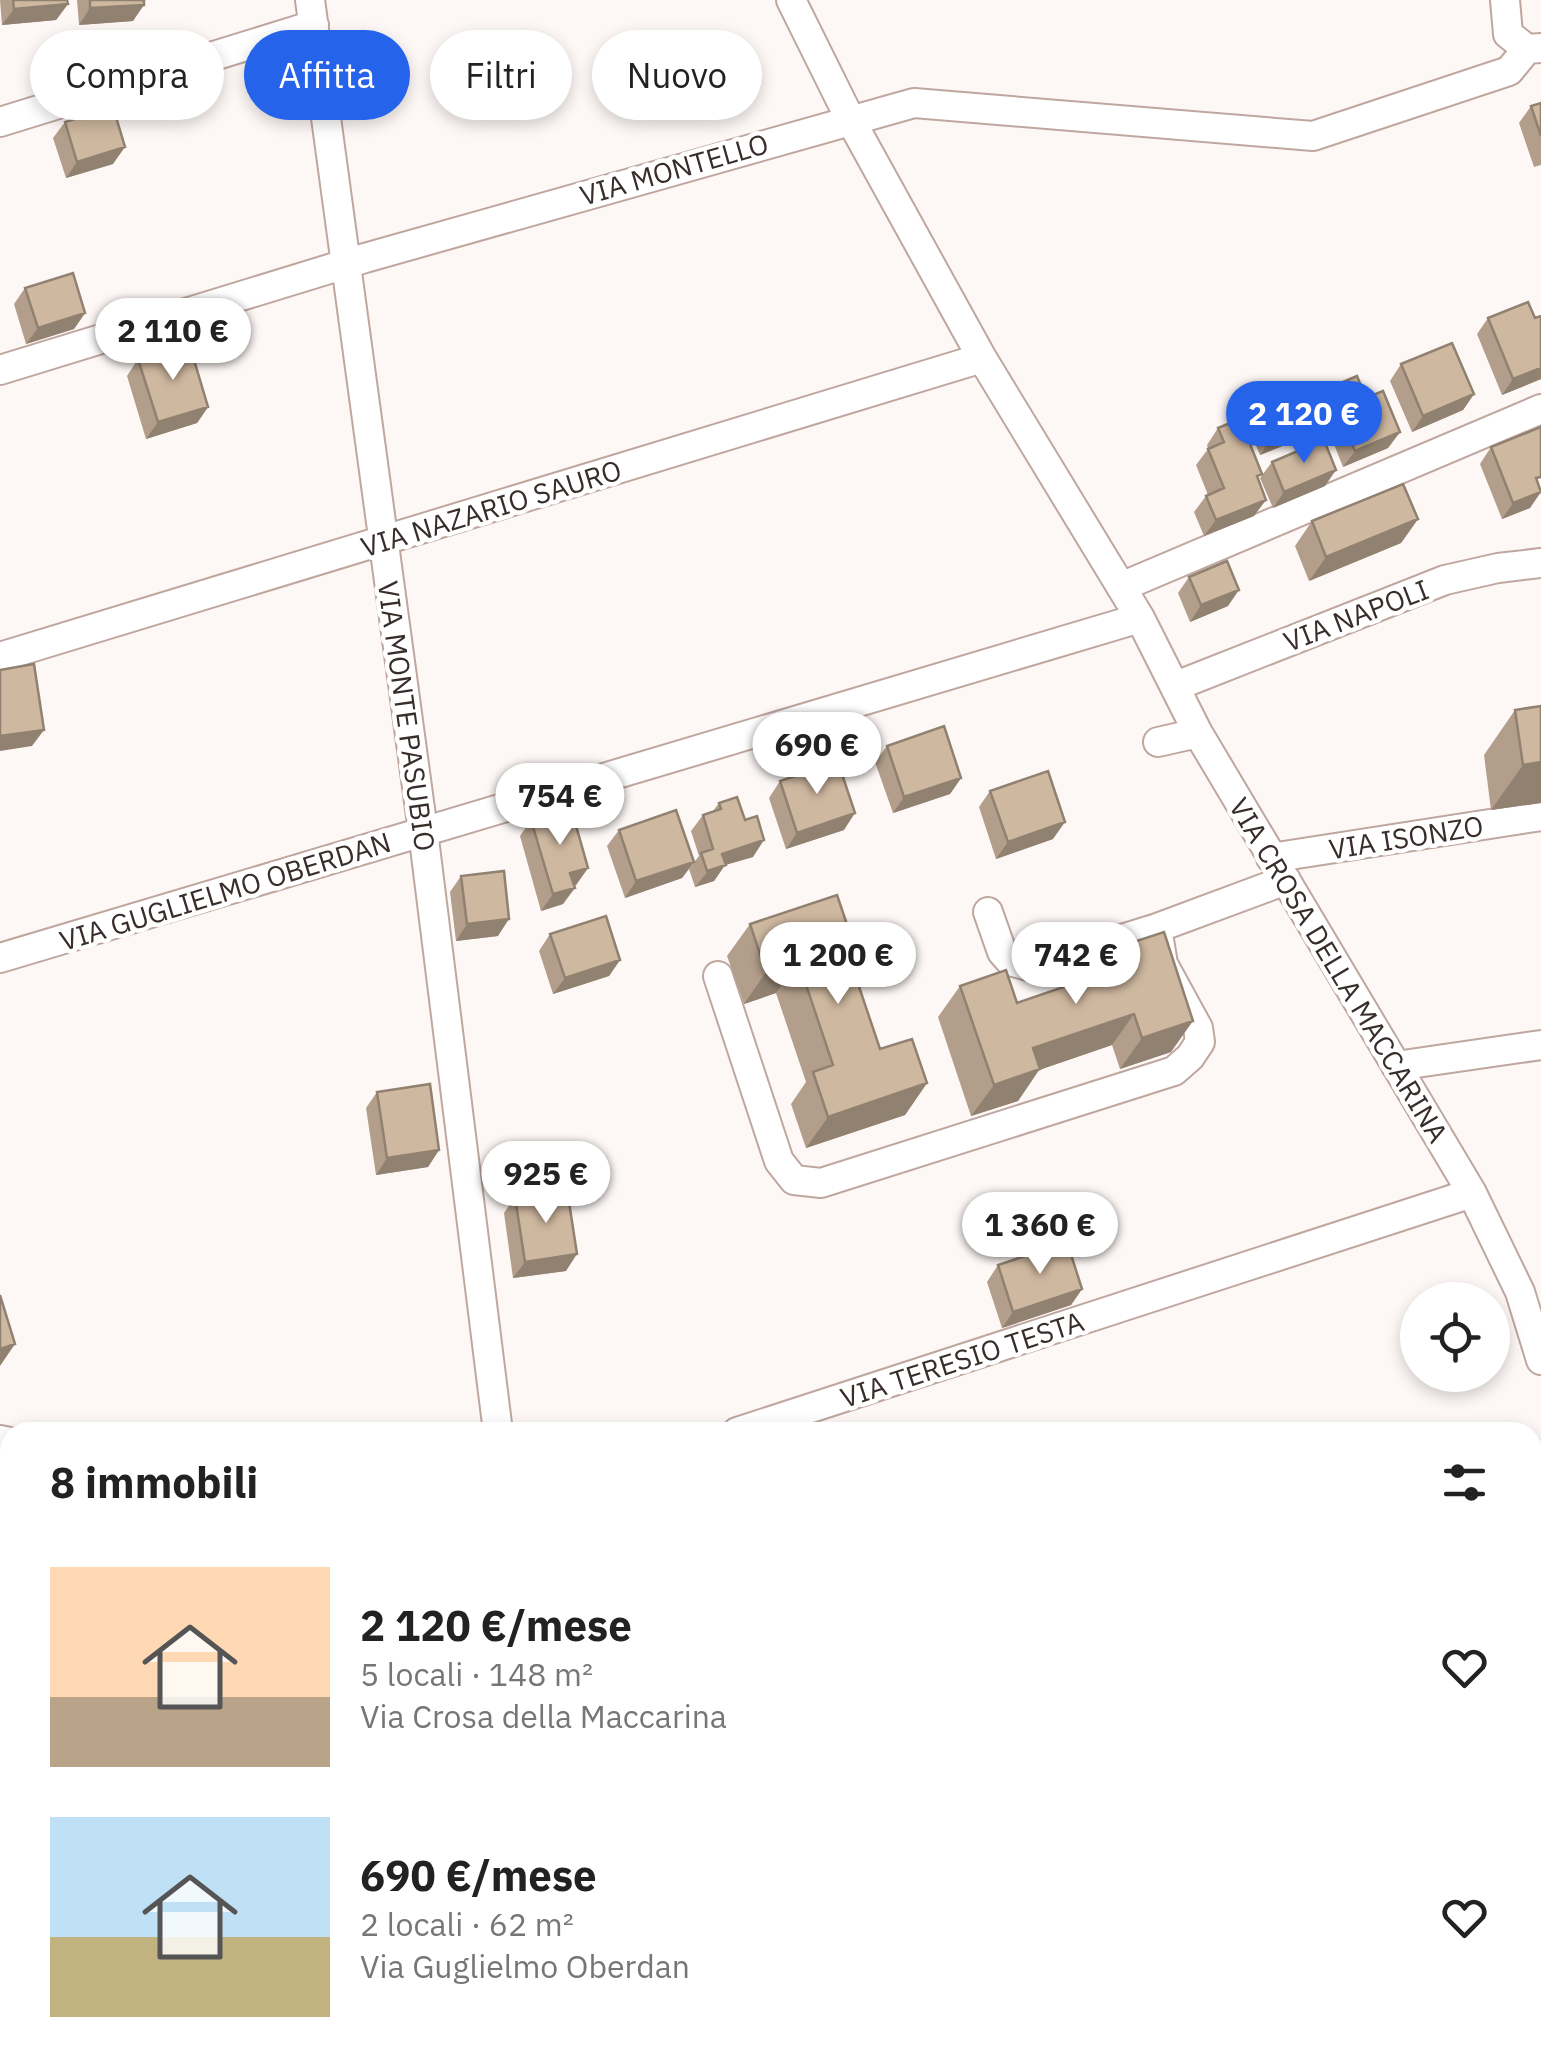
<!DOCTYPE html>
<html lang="it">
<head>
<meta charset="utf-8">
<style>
	body { margin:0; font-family:"IBM Plex Sans",sans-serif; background:#f6f6f6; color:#222; height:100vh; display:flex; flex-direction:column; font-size:38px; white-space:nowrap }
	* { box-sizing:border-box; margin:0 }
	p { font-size:32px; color:#767676 }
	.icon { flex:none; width:55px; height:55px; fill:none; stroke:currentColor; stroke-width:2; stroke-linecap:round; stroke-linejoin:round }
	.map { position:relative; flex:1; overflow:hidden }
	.details { position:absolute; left:0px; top:1422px; width:1542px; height:642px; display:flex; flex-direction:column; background:#fff; border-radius:30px 30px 0 0; box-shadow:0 5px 15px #0003 }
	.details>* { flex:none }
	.hud { position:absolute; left:30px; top:30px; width:1000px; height:90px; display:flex; gap:20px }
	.controls { position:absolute; left:1400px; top:1282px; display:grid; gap:20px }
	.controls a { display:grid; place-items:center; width:110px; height:110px; border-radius:50%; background:#fff; box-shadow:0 5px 15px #0003; font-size:50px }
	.price { position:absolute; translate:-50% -85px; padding:0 22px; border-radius:35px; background:#fff; color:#222; font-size:32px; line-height:65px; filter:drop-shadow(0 2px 5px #0008) }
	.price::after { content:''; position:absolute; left:50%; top:60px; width:30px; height:22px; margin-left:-15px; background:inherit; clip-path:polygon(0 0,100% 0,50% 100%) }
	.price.selected { background:#2563eb; color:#fff }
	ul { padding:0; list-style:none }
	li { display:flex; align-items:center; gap:30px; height:250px; padding:0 50px }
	li span { display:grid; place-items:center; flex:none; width:280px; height:200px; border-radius:0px; color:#555 }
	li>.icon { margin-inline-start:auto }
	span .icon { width:120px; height:120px; fill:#fffc; stroke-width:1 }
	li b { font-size:42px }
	h2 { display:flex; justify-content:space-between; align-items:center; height:120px; padding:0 50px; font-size:42px }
	.chip { padding:0 35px; border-radius:45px; background:#fff; box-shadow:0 5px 15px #0003; font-size:35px; line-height:90px }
	.chip.selected { background:#2563eb; color:#fff }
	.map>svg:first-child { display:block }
</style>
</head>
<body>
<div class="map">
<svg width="1541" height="2063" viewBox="0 0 1541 2063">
	<rect width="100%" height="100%" fill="#fdf8f6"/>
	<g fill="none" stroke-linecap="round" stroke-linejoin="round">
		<defs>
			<path id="minor" d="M310 0 423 831 498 1432
				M791 0 850 119 982 358 1140 618 1198 733 1472 1193 1520 1292 1541 1360
				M1505 0 1508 34 1527 49 1541 48
				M0 122 314 25
				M0 370 365 258 914 103 1313 136 1509 71 1527 49
				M1121 587 1541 409
				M0 657 982 358
				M1176 686 1445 580 1498 568 1541 563
				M1158 742 1198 733
				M1271 858 1541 816
				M988 912 1002 952 1010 961 1032 967 1157 928 1286 880
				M0 958 1140 618
				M718 976 779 1161 794 1180 821 1183 1174 1071 1190 1057 1200 1042 1198 1028 1163 964 1157 928
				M1396 1066 1541 1045
				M737 1432 1472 1193
				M0 1440 10 1442
				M1532 1746 1541 1747
				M0 1780 10 1781
				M1532 1871 1541 1872"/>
		</defs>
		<use href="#minor" stroke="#bfa7a0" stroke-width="32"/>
		<use href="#minor" stroke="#fff" stroke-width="28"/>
	</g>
	<path fill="#b29e8a" d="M0 0H67L68 4 56 20 2 25Z
		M77 0H144L133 21 79 25Z
		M1541 103V165L1534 167 1519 123 1531 106Z
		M65 122 113 164 66 178 53 138Z
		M25 288 85 313 74 329 26 344 14 304Z
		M1488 318H1535L1541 379 1502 395 1477 334Z
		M138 359 208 407 197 423 146 439 127 376Z
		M1401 364 1474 394 1463 410 1412 432 1390 381Z
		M1329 388 1366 398 1400 432 1388 448 1343 467 1318 404Z
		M1255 420 1285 445 1260 455 1249 429Z
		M1218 428 1258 479 1254 516 1204 536 1194 512 1206 496 1208 495 1196 465 1208 449 1207 445Z
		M1491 447 1540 489 1530 508 1502 519 1480 464Z
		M1272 462 1325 486 1273 508 1260 478Z
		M1418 519 1401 543 1309 581 1295 546 1312 521Z
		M1189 577 1228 606 1190 622 1178 593Z
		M1541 706V803L1491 810 1484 755 1515 710Z
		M887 746 961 778 950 794 893 813 875 762Z
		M780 781 844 830 786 849 769 798Z
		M990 791 1053 839 996 859 979 807Z
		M719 803 753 857 725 865 714 881 695 887 689 869 699 856 691 831 703 815 713 811Z
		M531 820 588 868 576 885H574L563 904 541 911 520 836Z
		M619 830 694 862 682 878 625 898 607 846Z
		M461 876 498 936 456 941 450 892Z
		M750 924 853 942 847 951 880 1049 927 1083 905 1115 806 1148 791 1104 806 1082 776 993 744 1004 727 956Z
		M550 934 620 960 609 976 553 994 539 951Z
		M1112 949 1171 1052 1120 1069 1112 1045 1039 1070 1018 1101 971 1116 938 1017 960 986 1017 1003 1093 977Z
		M377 1092 439 1150 428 1167 376 1175 366 1108Z
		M515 1197 566 1271 513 1278 504 1213Z
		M998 1265 1082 1289 1071 1305 1002 1328 987 1282Z
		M10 1952V1996L0 1999V1957Z"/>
	<path fill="#918170" d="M68 4 56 20 2 25 14 9Z
		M144 5 133 21 79 25 90 8Z
		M125 147 113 164 66 178 77 162Z
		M85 313 74 329 26 344 38 328Z
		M1541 368V379L1502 395 1513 379Z
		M1474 394 1463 410 1412 432 1423 416Z
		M208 407 197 423 146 439 158 422Z
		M1400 432 1388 448 1343 467 1355 451Z
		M1291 437 1285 445 1260 455 1266 447Z
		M1336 470 1325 486 1273 508 1284 492Z
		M1541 492 1530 508 1502 519 1513 503Z
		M1266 500 1254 516 1204 536 1216 520Z
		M1418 519 1401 543 1309 581 1326 557Z
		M1239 590 1228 606 1190 622 1201 605Z
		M44 730 32 746 0 751V736Z
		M1541 762V803L1491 810 1523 765Z
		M961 778 950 794 893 813 904 797Z
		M855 813 844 830 786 849 797 833Z
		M1065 822 1053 839 996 859 1008 842Z
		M764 840 753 857 725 865 714 881 695 887 722 854Z
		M694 862 682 878 625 898 636 881Z
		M588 868 576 885 559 889 570 873Z
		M575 888 563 904 541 911 553 894Z
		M509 919 498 936 456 941 467 924Z
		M620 960 609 976 553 994 565 978Z
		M798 961 776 993 744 1004 766 972Z
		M1134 1014 1112 1045 1039 1070 1018 1101 971 1116 994 1085 1033 1048Z
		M1193 1021 1171 1052 1120 1069 1142 1038Z
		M927 1083 905 1115 806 1148 828 1117Z
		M439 1150 428 1167 376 1175 387 1158Z
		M577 1254 566 1271 513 1278 525 1262Z
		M1082 1289 1071 1305 1002 1328 1013 1312Z
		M15 1344 0 1366V1349Z
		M1532 1679H1541V1705L1532 1704Z
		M1532 1794 1541 1795V1820H1532Z
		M10 1984V1996L0 1999V1998Z"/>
	<path fill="#cfb8a0" stroke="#918170" stroke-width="2.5" d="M13 0H67L68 4 14 9Z
		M90 0H144V5L90 8Z
		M1541 103V136L1531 106Z
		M113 107 125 147 77 162 65 122Z
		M73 273 85 313 38 328 25 288Z
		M1528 302 1535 318 1541 316V368L1513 379 1488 318Z
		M189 343 208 407 158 422 138 359Z
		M1452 343 1474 394 1423 416 1401 364Z
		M1357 376 1366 398 1383 391 1400 432 1355 451 1329 388Z
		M1280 410 1291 437 1266 447 1255 420Z
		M1240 419 1262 474 1257 476 1266 500 1216 520 1206 496 1224 488 1208 449 1224 442 1218 428Z
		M1541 427V477L1536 478 1541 492 1513 503 1491 447Z
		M1324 440 1336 470 1284 492 1272 462Z
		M1403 484 1418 519 1326 557 1312 521Z
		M1227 561 1239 590 1201 605 1189 577Z
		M34 664 44 730 0 736V670Z
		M1541 706V762L1523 765 1515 710Z
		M944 726 961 778 904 797 887 746Z
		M838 762 855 813 797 833 780 781Z
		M1048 771 1065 822 1008 842 990 791Z
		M737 797 745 820 757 816 764 840 722 854 726 865 707 871 701 853 713 849 703 815 721 809 719 803Z
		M571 808 588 868 570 873 575 888 553 894 531 820Z
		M676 810 694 862 636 881 619 830Z
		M504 871 509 919 467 924 461 876Z
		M837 895 853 942 845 945 880 1049 912 1039 927 1083 828 1117 813 1072 833 1065 798 961 766 972 750 924Z
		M606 916 620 960 565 978 550 934Z
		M1164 932 1193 1021 1142 1038 1134 1014 1033 1048 1040 1069 994 1085 960 986 1006 970 1017 1003 1119 968 1112 949Z
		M430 1084 439 1150 387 1158 377 1092Z
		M567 1189 577 1254 525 1262 515 1197Z
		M1067 1242 1082 1289 1013 1312 998 1265Z
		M0 1295 15 1344 0 1349Z
		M1532 1638H1541V1679H1532Z
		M1532 1753H1541V1795L1532 1794Z
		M10 1952V1981L1 1955Z"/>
	<g text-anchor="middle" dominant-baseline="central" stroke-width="9" stroke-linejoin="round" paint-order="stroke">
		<g font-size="28" fill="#372d2a" stroke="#fff">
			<text transform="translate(674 169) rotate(-16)">VIA MONTELLO</text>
			<text transform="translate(491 508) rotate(-17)">VIA NAZARIO SAURO</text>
			<text transform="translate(1356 615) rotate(-21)">VIA NAPOLI</text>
			<text transform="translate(407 716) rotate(82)">VIA MONTE PASUBIO</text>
			<text transform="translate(1406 837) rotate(-9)">VIA ISONZO</text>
			<text transform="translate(225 891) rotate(-17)">VIA GUGLIELMO OBERDAN</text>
			<text transform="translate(1339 970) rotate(59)">VIA CROSA DELLA MACCARINA</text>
			<text transform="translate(962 1359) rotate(-18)">VIA TERESIO TESTA</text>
		</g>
	</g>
</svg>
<div class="controls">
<a><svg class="icon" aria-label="locate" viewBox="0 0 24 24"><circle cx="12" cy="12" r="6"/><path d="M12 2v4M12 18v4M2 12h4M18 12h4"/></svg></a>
</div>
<b class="price" style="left:173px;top:383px">2 110 €</b>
<b class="price selected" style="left:1304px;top:466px">2 120 €</b>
<b class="price" style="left:817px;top:797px">690 €</b>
<b class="price" style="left:560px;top:848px">754 €</b>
<b class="price" style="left:838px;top:1007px">1 200 €</b>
<b class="price" style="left:1076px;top:1007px">742 €</b>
<b class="price" style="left:546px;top:1226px">925 €</b>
<b class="price" style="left:1040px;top:1277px">1 360 €</b>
<div class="hud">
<a class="chip">Compra</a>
<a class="chip selected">Affitta</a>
<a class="chip">Filtri</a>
<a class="chip">Nuovo</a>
</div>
<section class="details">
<h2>8 immobili<svg class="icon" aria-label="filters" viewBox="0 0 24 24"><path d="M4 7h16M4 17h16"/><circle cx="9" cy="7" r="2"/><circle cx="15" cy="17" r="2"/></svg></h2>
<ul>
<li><span style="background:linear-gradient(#ffd9b3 65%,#b9a48a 0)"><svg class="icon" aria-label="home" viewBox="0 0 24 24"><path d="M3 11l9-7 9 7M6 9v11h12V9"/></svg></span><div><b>2 120 €/mese</b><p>5 locali · 148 m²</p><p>Via Crosa della Maccarina</p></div><svg class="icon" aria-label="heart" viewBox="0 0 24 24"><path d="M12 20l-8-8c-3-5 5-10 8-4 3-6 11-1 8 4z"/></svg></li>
<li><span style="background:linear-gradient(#bfe0f5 60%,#c2b280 0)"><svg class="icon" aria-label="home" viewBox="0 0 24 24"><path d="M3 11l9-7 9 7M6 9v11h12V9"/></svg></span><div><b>690 €/mese</b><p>2 locali · 62 m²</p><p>Via Guglielmo Oberdan</p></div><svg class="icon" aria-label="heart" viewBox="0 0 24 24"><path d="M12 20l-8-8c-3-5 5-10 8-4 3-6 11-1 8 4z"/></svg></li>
</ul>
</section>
</div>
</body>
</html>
